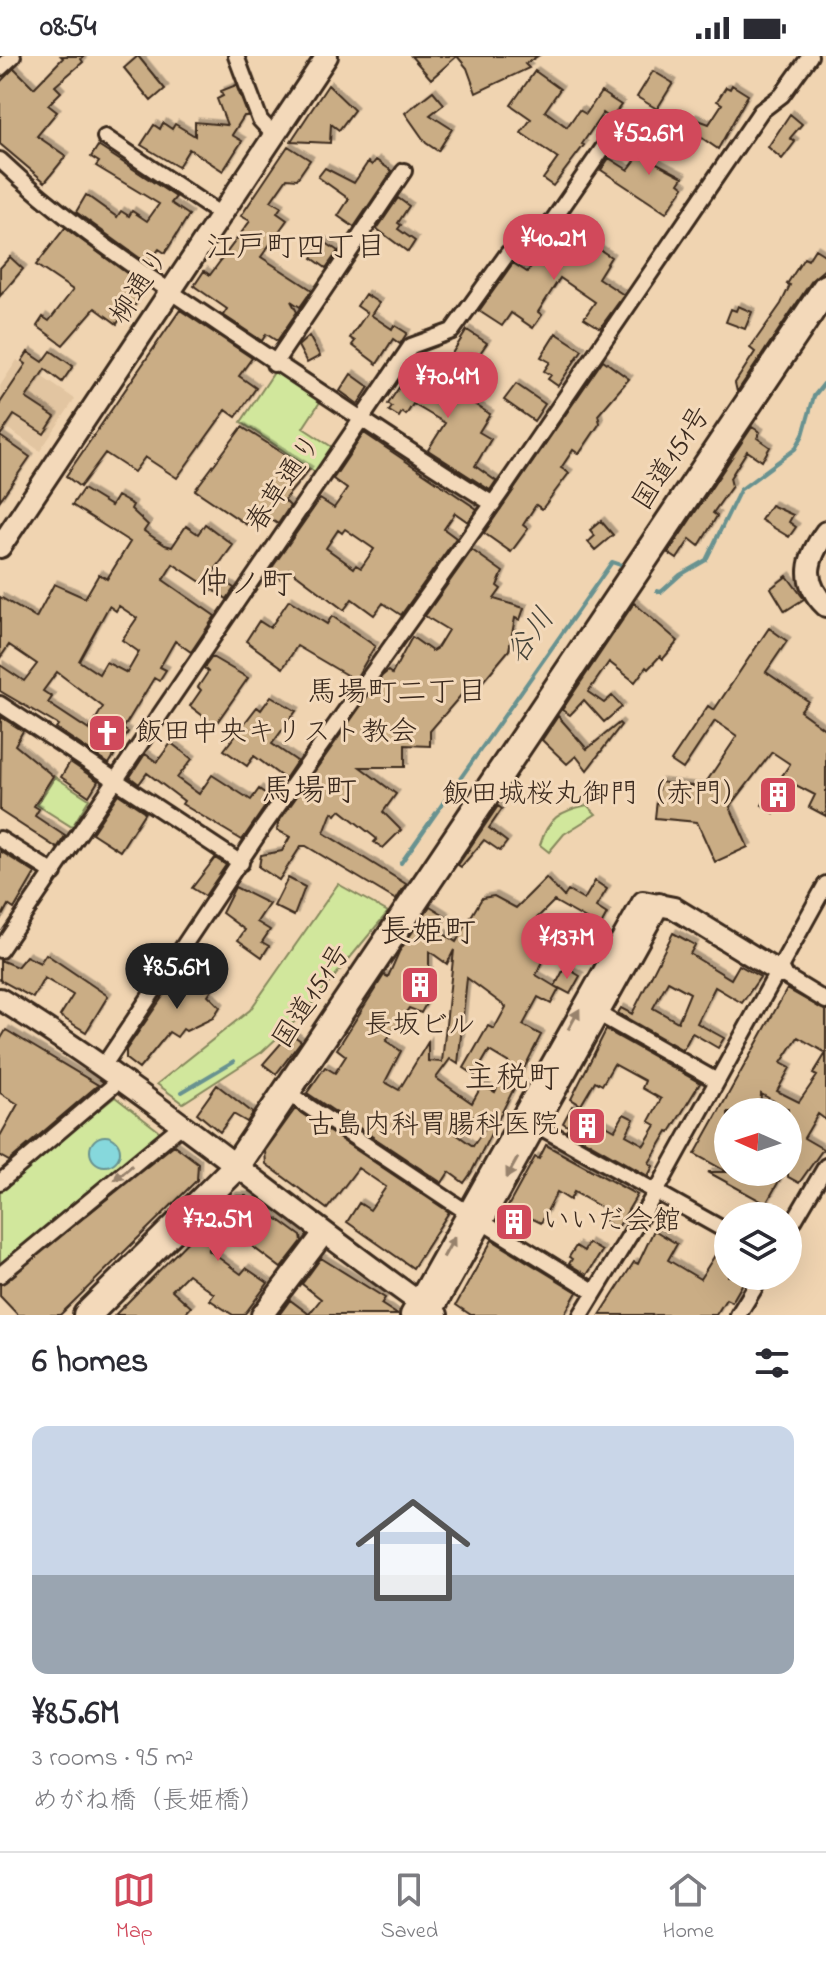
<!DOCTYPE html>
<html lang="en">
<head>
<meta charset="utf-8">
<style>
	body { margin:0; font-family:"Indie Flower","Klee One",sans-serif; background:#f7f7f7; color:#2b2b33; height:100vh; display:flex; flex-direction:column; font-size:30px; white-space:nowrap }
	* { box-sizing:border-box; margin:0 }
	p { font-size:26px; color:#7c7c81 }
	.icon { flex:none; width:44px; height:44px; fill:none; stroke:currentColor; stroke-width:2; stroke-linecap:round; stroke-linejoin:round }
	.map { position:relative; height:1259px; overflow:hidden }
	.details { display:flex; flex-direction:column; background:#fff; flex:1 }
	.details>* { flex:none }
	.needle { width:52px; rotate:273deg }
	.tools { position:absolute; left:714px; top:1042px; display:grid; gap:16px }
	.tools a { display:grid; place-items:center; width:88px; height:88px; border-radius:50%; background:#fff; box-shadow:0 8px 32px #0002; font-size:40px }
	.price { position:absolute; translate:-50% -68px; padding:0 18px; border-radius:28px; background:#d1495b; color:#fff; font-size:26px; line-height:52px; filter:drop-shadow(0 2px 4px #0008) }
	.price::after { content:''; position:absolute; left:50%; top:48px; width:24px; height:18px; margin-left:-12px; background:inherit; clip-path:polygon(0 0,100% 0,50% 100%) }
	.price.active { background:#222; color:#fff }
	ul { padding:0; list-style:none }
	li { display:grid; align-content:center; gap:16px; height:424px; padding:0 32px }
	li+li { border-top:2px solid #e1e1e2 }
	li span { display:grid; place-items:center; height:248px; border-radius:16px; color:#555 }
	li>.icon { margin-inline-start:auto }
	span .icon { width:144px; height:144px; fill:#fffc; stroke-width:1 }
	li b { font-size:34px }
	h2 { display:flex; justify-content:space-between; align-items:center; height:96px; padding:0 32px; font-size:34px }
	.status { display:flex; justify-content:space-between; align-items:center; height:56px; padding:0 40px; background:#fff; direction:ltr }
	.status svg { height:22px; fill:currentColor }
	.dock { display:flex; justify-content:space-around; align-items:center; height:112px; border-top:2px solid #e1e1e2; background:#fff; font-size:22px; color:#7c7c81 }
	.dock a { display:grid; justify-items:center; gap:4px }
	.dock .active { color:#d1495b }
	.map>svg:first-child { display:block }
</style>
</head>
<body>
<div class="status"><b>08:54</b><svg viewBox="0 0 49 12"><path d="M0 12V9h3v3zM5 12V6h3v6zM10 12V3h3v9zM15 12V0h3v12zM26 1h20v11H26zM47 4h2v5h-2z"/></svg></div>
<div class="map">
<svg width="826" height="1259" viewBox="0 0 826 1259">
	<defs>
		<filter id="shadow"><feDropShadow dx="3.5" dy="-3.5" stdDeviation="0" flood-color="#0004"/></filter>
	</defs>
	<rect width="100%" height="100%" fill="#f0d4b1"/>
	<filter id="ink" filterUnits="userSpaceOnUse"><feTurbulence type="fractalNoise" baseFrequency=".0125" numOctaves="2"/><feDisplacementMap in="SourceGraphic" scale="16" xChannelSelector="R" yChannelSelector="G"/><feConvolveMatrix kernelMatrix="1 2 1 2 8 2 1 2 1" color-interpolation-filters="sRGB"/></filter>
	<g filter="url(#ink)">
		<path fill="#e2c5a1" d="M17 304 75 343 40 395 0 367V330Z"/>
		<path fill="#d1e79c" stroke="#86885d" stroke-width="2" d="M275 315 320 346 303 372 332 391 315 416 241 366Z
			M55 721 89 743 72 771 37 749Z
			M587 749 596 758 564 778 549 796 540 789C548 762 560 755 587 749Z
			M338 828 388 856 305 956 262 996 183 1047 157 1028 250 954Z
			M115 1041 164 1079 0 1211V1133Z"/>
		<path fill="#86d8dc" stroke="#689290" stroke-width="2" d="M90 1095a15 15 0 1 1 30 0a15 15 0 1 1-30 0Z"/>
		<g fill="none" stroke-linecap="round" stroke-linejoin="round">
			<path stroke="#689290" stroke-width="4" d="M657 535 661 536 680 519 706 504 740 434 795 393 803 379 814 340 826 325
				M401 807 612 506 621 509
				M182 1036 234 1005"/>
		</g>
		<path fill="#caad85" stroke="#3b2a1e" stroke-width="2" fill-rule="evenodd" filter="url(#shadow)" d="M61 0H84L81 3 83 6 55 30 61 36 48 49 57 56 37 80 66 100 45 126 0 88V26L14 12 34 32 63 2Z
			M138 0 165 33 151 45 124 12Z
			M411 0H538L525 8 529 12 476 37 467 12 457 0 431 23Z
			M535 15 560 33 545 55 567 71 579 54 586 58 601 36 621 49 611 63 603 57 582 88 584 89 553 130 543 123 558 102 521 77 531 63 511 49Z
			M653 15 673 27 657 53 637 41Z
			M236 29 248 60H244L232 79 242 85 223 115 189 93 178 111 141 89 154 69 160 73 163 67 172 73 175 68 195 80V66L227 69 217 43 223 40 221 35Z
			M328 29 354 54 339 74 331 68 330 87 291 85Z
			M732 29 748 39 718 93 696 78 692 84 683 78 693 62 709 68 722 48 717 45 726 31 730 33Z
			M433 35 444 48 430 59 452 73 438 95 426 87 405 57Z
			M790 58 802 68 790 82 795 86 782 103 768 91Z
			M656 77 666 84 653 105 683 121 679 127 684 131 666 157 601 114 609 102 628 114Z
			M98 90 176 141 171 147 189 159 165 197 159 193 148 208 76 156 86 139 117 161 121 155 129 160 132 155 147 165 159 148 96 110 99 106 91 101Z
			M288 90 310 104 297 123 287 122 271 145 281 151 277 157 287 164 261 201 312 234 300 251 291 245 297 256 277 285 266 278 262 285 223 259 227 253 194 230 204 215 210 219 250 165 241 160Z
			M376 104 392 115 354 171 338 160 349 143 318 121 325 112 354 127 368 106 372 109Z
			M398 142 409 150 398 167 401 169 398 173 415 185 408 196 377 173Z
			M562 169 611 201 598 222 624 239 600 272 584 262 595 246 560 222 538 256 542 259 533 272 511 257 502 270 479 255 513 207 527 216Z
			M65 172 147 232 123 266 120 263 117 268 95 252 63 289 37 270 43 261 49 265 73 234 36 209Z
			M323 185 338 195 326 212 312 202Z
			M815 193 826 200V212L813 223 737 336 735 327 755 296 750 292 781 248 790 229 787 228 804 202 808 204Z
			M10 201 23 213 0 240V212Z
			M365 238 379 247 371 259 392 273 394 269 407 277 400 288 393 283 377 308 352 289 355 285 350 282 367 257 357 250Z
			M738 250 752 256 745 273 726 266 731 253 736 255Z
			M180 254 252 302 239 320 256 332 236 361 226 354 177 422 145 401 134 416 105 397 80 431 66 420Z
			M467 274 487 287 476 303 468 298 462 306 451 299Z
			M556 277 582 294 558 330 548 323 551 319 544 315 550 306 541 301Z
			M309 280 320 300 307 307 298 290Z
			M51 295 73 310 62 326 45 313 26 342 55 361 44 378 14 359 0 380V347L26 308 22 305 28 296 43 306Z
			M603 304 629 323 598 359 600 367 579 398 573 394 561 412 569 417 542 453 536 449 523 469 528 473 511 496 484 477Z
			M414 309 447 330 455 317 470 326 467 331 472 334 466 343 490 358 479 376 491 383 475 410 496 425 490 434 428 394 445 367 413 348 406 359 402 356 399 361 389 355 392 351 388 348Z
			M351 318 369 331 358 348 340 335Z
			M516 328 545 348 534 365 504 344Z
			M242 371 309 414 284 444 290 450 278 468 257 454 247 469 195 434Z
			M752 371 760 376 757 382 770 391 762 405 747 395 730 422 732 430 713 457 717 460 699 490 690 483 677 503 668 497Z
			M364 377 477 453 468 466 455 457 444 473 456 482 401 559 383 547 374 559 352 543 344 554 289 513 282 524 269 516 320 443 334 452 347 433 333 423ZM345 473 374 493 361 512 356 509 354 512 326 492 338 474 342 477Z
			M0 380 30 401 0 444Z
			M83 433 111 450 117 440 133 449 131 453 148 469 144 475 165 489 172 491 186 470 198 478 205 468 233 489 212 518 234 532 227 543 173 508 163 524 215 560 191 596 175 585 160 611 166 614 159 625 154 622 123 673 128 676 109 708 56 672 58 669 0 635V609L24 625 37 608 9 589 0 602V541L36 562 54 528 85 542 99 518 107 523 130 486 72 449ZM109 550 116 555 119 550 137 562 122 584 139 596 127 617 106 606 99 618 79 605ZM57 616 103 651 89 674 48 647 52 641 43 635Z
			M771 449 793 459 789 466 796 471 789 481 761 464Z
			M601 465 613 479 595 494 588 486 595 480 590 474Z
			M472 494 503 516 497 530 501 533 494 543 524 552 520 564 515 562 509 594 479 630 466 642 462 638 430 675V690L405 689V711H360L396 738 383 756 401 774 383 792 374 786 377 783 340 754 336 759 332 756 324 777 406 828 396 844 306 790H301L279 824 259 811 261 799 282 795 290 781 277 774 278 767 382 620 388 615 392 618 412 581 432 595 437 592 448 574 425 560Z
			M787 520 804 543 785 555 771 532Z
			M289 544 327 568 332 560 375 590 352 629 345 624 348 620 297 590 283 612 246 585 259 565 270 572Z
			M634 547 678 585 663 603 660 600 648 613 646 611 635 626 609 606 588 636 604 647 612 640 622 651 604 666 584 644 570 659 562 654Z
			M769 572 787 585 766 616 808 645 800 655 826 674V760L809 751 815 739 794 728 774 757 762 749 790 708 772 696 730 751 748 791 715 806 697 766 655 762 659 726 711 732 705 728 737 680 715 665 683 713 671 705 708 650 714 654Z
			M212 601 248 622 215 669 190 650 201 634 198 631 208 616 204 612Z
			M271 640 296 655 272 688 297 705 285 723 254 700 247 710 224 694 257 651 261 654Z
			M558 660 587 693 619 667 621 669 587 714 576 700 567 708 542 684Z
			M1 661 23 675 15 689 53 720 34 750 39 753 35 760 65 780 57 792 0 755Z
			M171 687 192 703 177 722 199 738 212 719 251 744 259 733 271 742 242 784 182 748 184 745 147 717 139 728 130 721 145 698 157 706Z
			M70 706 98 725 89 740 61 721Z
			M118 738 145 756 120 795 92 777Z
			M498 750 502 753 489 772 507 786 500 795 484 784 461 811 458 809Z
			M0 795 35 817 14 853 8 849 0 864Z
			M215 802 226 809 205 840 192 832Z
			M288 822 305 831 294 860 274 850Z
			M546 822 564 841 568 835 584 844 595 825 607 833 596 851 607 858 600 871 554 845 536 863 559 876 536 919 559 933 551 948 538 941 523 969 541 979 471 1117 464 1127 449 1116 442 1127 307 1037 325 1011 335 1017 346 1000 337 993 384 919 388 921 399 896 430 850 446 860 438 874 456 886 482 842 494 840 516 852ZM454 894 442 1006 428 1005V986L399 1034 385 1026 401 995 386 985 409 952 421 957 429 942V895L447 908ZM467 922 506 951 494 973 488 970 464 1012 475 1019 489 995 509 1007 495 1036 482 1029 472 1047 436 1022 450 1003 458 1008ZM469 1058 487 1069 473 1090 456 1078Z
			M235 831 269 848 257 866 270 874 262 886 269 890 262 901 238 884 245 874 222 857Z
			M673 877 695 889 690 898 731 923 739 909 760 921 742 947 715 931 697 967 724 982 718 992 692 977 683 994 618 957 621 952 632 958ZM668 925 690 937 678 966 653 952Z
			M46 898 108 940 86 976 60 960 73 939 44 922 33 942 0 924V904L17 911 26 900 40 907Z
			M190 901 220 922 208 939 220 951 213 962 186 975 183 973 177 981 169 976 139 1013 126 1003V994Z
			M565 911 580 920 570 938 555 930Z
			M787 933 826 955V1064L818 1058 804 1082 823 1093 799 1127 788 1121V1053L761 1038 760 1056H728V1116H784L766 1148 708 1116H727L695 1098ZM798 981 826 997 813 1018 817 1020 799 1046 777 1035 790 1012 781 1007Z
			M6 974 98 1029 9 1105 0 1100V1080L18 1048 0 1037V984Z
			M606 974 700 1027 670 1076 668 1075 649 1107 653 1110 648 1120 567 1074 569 1071 563 1067 572 1050 615 1074 624 1058 634 1063 626 1079 644 1089 656 1069 649 1065 661 1043 642 1032 645 1025 614 1008 602 1029 595 1025 581 1049 571 1043Z
			M290 977 301 985 276 1018 263 1008Z
			M217 1029 253 1057 247 1066 233 1058 220 1076 197 1057Z
			M295 1053 449 1156 413 1212 347 1166 359 1147 370 1154 386 1131 358 1112 327 1153 266 1108 265 1095Z
			M174 1089 198 1107 197 1124 60 1259H18L0 1240V1229Z
			M546 1089 637 1139 617 1173 599 1161 604 1153 574 1136 570 1144 557 1136 541 1167 531 1162 522 1179 500 1165 535 1101 539 1103Z
			M233 1140H246L301 1180 302 1185 281 1212 229 1173 208 1194 241 1218 246 1212 268 1227 244 1259H233L210 1244 214 1238 188 1218 172 1234 191 1251 184 1259H115Z
			M654 1174 677 1188 668 1204 700 1223 724 1185 728 1186V1220H747L732 1246 726 1243 716 1259H600L634 1206 638 1208Z
			M492 1184 577 1236 564 1259H471L456 1249Z
			M588 1187 602 1195 587 1219 569 1208 572 1203 569 1201 576 1190 584 1195Z
			M321 1202 385 1242 381 1248 398 1259H279L290 1244 309 1258 321 1243 302 1228Z"/>
		<g fill="none" stroke-linecap="round" stroke-linejoin="round">
			<defs>
				<path id="street" d="M236 0 260 64 273 78
					M0 12 13 0
					M105 81 221 159
					M0 104C56 157 119 201 183 244 286 313 388 382 493 448
					M274 308 404 115
					M0 648 241 807
					M0 783 54 817
					M0 894 411 290 452 275 508 197 531 196 617 72
					M780 917 826 945
					M597 957 717 1025
					M104 1009 263 771 501 436 761 55 782 39 810 0
					M288 1037 468 1157 595 1236
					M531 1066 728 1176
					M0 1126 121 1023
					M788 1175 826 1110
					M0 1219 183 1068
					M581 1259 656 1136 826 828
					M738 1259 762 1220"/>
				<path id="secondary" d="M826 476C807 502 800 525 826 550
					M0 491 327 0
					M0 943C154 1038 290 1156 437 1259
					M262 1259 324 1177
					M411 1259 643 846 674 852 780 917
					M430 1259 659 848"/>
				<path id="highway" d="M87 1259 235 1112 826 232"/>
			</defs>
			<use href="#street" stroke="#3b2a1e" stroke-width="20"/>
			<use href="#secondary" stroke="#3b2a1e" stroke-width="26"/>
			<use href="#highway" stroke="#3b2a1e" stroke-width="32"/>
			<use href="#street" stroke="#f3d9ba" stroke-width="14"/>
			<use href="#secondary" stroke="#f3d9ba" stroke-width="20"/>
			<use href="#highway" stroke="#f3d9ba" stroke-width="26"/>
		</g>
		<defs><path id="oneway-solid" d="M-6-.8H1V-3.2L6.5 0L1 3.2V.8H-6Z" transform="scale(2)"/></defs>
		<g fill="#97826c">
			<use href="#oneway-solid" transform="translate(574 963) rotate(-61)"/>
			<use href="#oneway-solid" transform="translate(512 1112) rotate(119)"/>
			<use href="#oneway-solid" transform="translate(123 1117) rotate(140)"/>
			<use href="#oneway-solid" transform="translate(449 1191) rotate(-61)"/>
		</g>
	</g>
	<defs>
		<symbol id="church-square" viewBox="-11 -11 22 22"><rect x="-9" y="-9" width="18" height="18" rx="4" fill="#d1495b" stroke="#f3d9ba"/><path d="M-1.2-6h2.4v3.5h3.3v2.4h-3.3V6h-2.4V-.1h-3.3v-2.4h3.3Z" fill="#fff"/></symbol>
		<symbol id="building-square" viewBox="-11 -11 22 22"><rect x="-9" y="-9" width="18" height="18" rx="4" fill="#d1495b" stroke="#f3d9ba"/><path d="M-4-6H4V6H1V3H-1V6H-4ZM-2.5-4.3h1.7v1.8h-1.7ZM.8-4.3h1.7v1.8H.8ZM-2.5-1h1.7V.8h-1.7ZM.8-1h1.7V.8H.8Z" fill="#fff"/></symbol>
	</defs>
	<g fill-rule="evenodd">
		<use href="#church-square" x="85" y="655" width="44" height="44"/>
		<use href="#building-square" x="756" y="717" width="44" height="44"/>
		<use href="#building-square" x="398" y="907" width="44" height="44"/>
		<use href="#building-square" x="565" y="1048" width="44" height="44"/>
		<use href="#building-square" x="492" y="1144" width="44" height="44"/>
	</g>
	<g text-anchor="middle" dominant-baseline="central" stroke-width="6" stroke-linejoin="round" paint-order="stroke">
		<g font-size="28" fill="#3b2a1e" stroke="#f3d9ba">
			<text transform="translate(141 231) rotate(-57)">柳通り</text>
			<text transform="translate(673 403) rotate(-57)">国道151号</text>
			<text transform="translate(285 428) rotate(-56)">春草通り</text>
			<text transform="translate(313 941) rotate(-57)">国道151号</text>
		</g>
		<g font-size="28" fill="#3b2a1e" stroke="#f3d9ba" text-anchor="start">
			<text x="135" y="677">飯田中央キリスト教会</text>
			<text x="750" y="739" text-anchor="end">飯田城桜丸御門（赤門）</text>
			<text x="420" y="970" text-anchor="middle">長坂ビル</text>
			<text x="559" y="1070" text-anchor="end">古島内科胃腸科医院</text>
			<text x="542" y="1166">いいだ会館</text>
		</g>
		<g font-size="30" fill="#3b2a1e" stroke="#f3d9ba">
			<text x="296" y="193">江戸町四丁目</text>
			<text x="397" y="638">馬場町二丁目</text>
		</g>
		<g font-size="30" font-style="italic" fill="#46443a" stroke="#f3d9ba">
			<text transform="translate(532 581) rotate(-55)">谷川</text>
		</g>
		<g font-size="32" fill="#3b2a1e" stroke="#f3d9ba">
			<text x="245" y="529">仲ノ町</text>
			<text x="309" y="736">馬場町</text>
			<text x="428" y="877">長姫町</text>
			<text x="512" y="1023">主税町</text>
		</g>
	</g>
</svg>
<div class="tools">
<a><svg class="needle" viewBox="-14 -14 28 28"><path d="M0-13l5 13h-10z" fill="#e53935"/><path d="M0 13l5-13h-10z" fill="#7c7c81"/></svg></a>
<a><svg class="icon" aria-label="layers" viewBox="0 0 24 24"><path d="M12 4l9 5-9 5-9-5zM3 14l9 5 9-5"/></svg></a>
</div>
<b class="price" style="left:649px;top:121px">¥52.6M</b>
<b class="price" style="left:554px;top:226px">¥40.2M</b>
<b class="price" style="left:448px;top:364px">¥70.4M</b>
<b class="price" style="left:567px;top:925px">¥137M</b>
<b class="price active" style="left:177px;top:955px">¥85.6M</b>
<b class="price" style="left:218px;top:1207px">¥72.5M</b>
</div>
<section class="details">
<h2>6 homes<svg class="icon" aria-label="filters" viewBox="0 0 24 24"><path d="M4 7h16M4 17h16"/><circle cx="9" cy="7" r="2"/><circle cx="15" cy="17" r="2"/></svg></h2>
<ul>
<li><span style="background:linear-gradient(#c9d6e8 60%,#9aa5b1 0)"><svg class="icon" aria-label="home" viewBox="0 0 24 24"><path d="M3 11l9-7 9 7M6 9v11h12V9"/></svg></span><div><b>¥85.6M</b><p>3 rooms · 95 m²</p><p>めがね橋（長姫橋）</p></div></li>
</ul>
</section>
<nav class="dock">
<a class="active"><svg class="icon" aria-label="map" viewBox="0 0 24 24"><path d="M3 6l6-2 6 2 6-2v14l-6 2-6-2-6 2zM9 4v14M15 6v14"/></svg>Map</a>
<a><svg class="icon" aria-label="saved" viewBox="0 0 24 24"><path d="M7 4h10v16l-5-4-5 4z"/></svg>Saved</a>
<a><svg class="icon" aria-label="home" viewBox="0 0 24 24"><path d="M3 11l9-7 9 7M6 9v11h12V9"/></svg>Home</a>
</nav>
</body>
</html>
